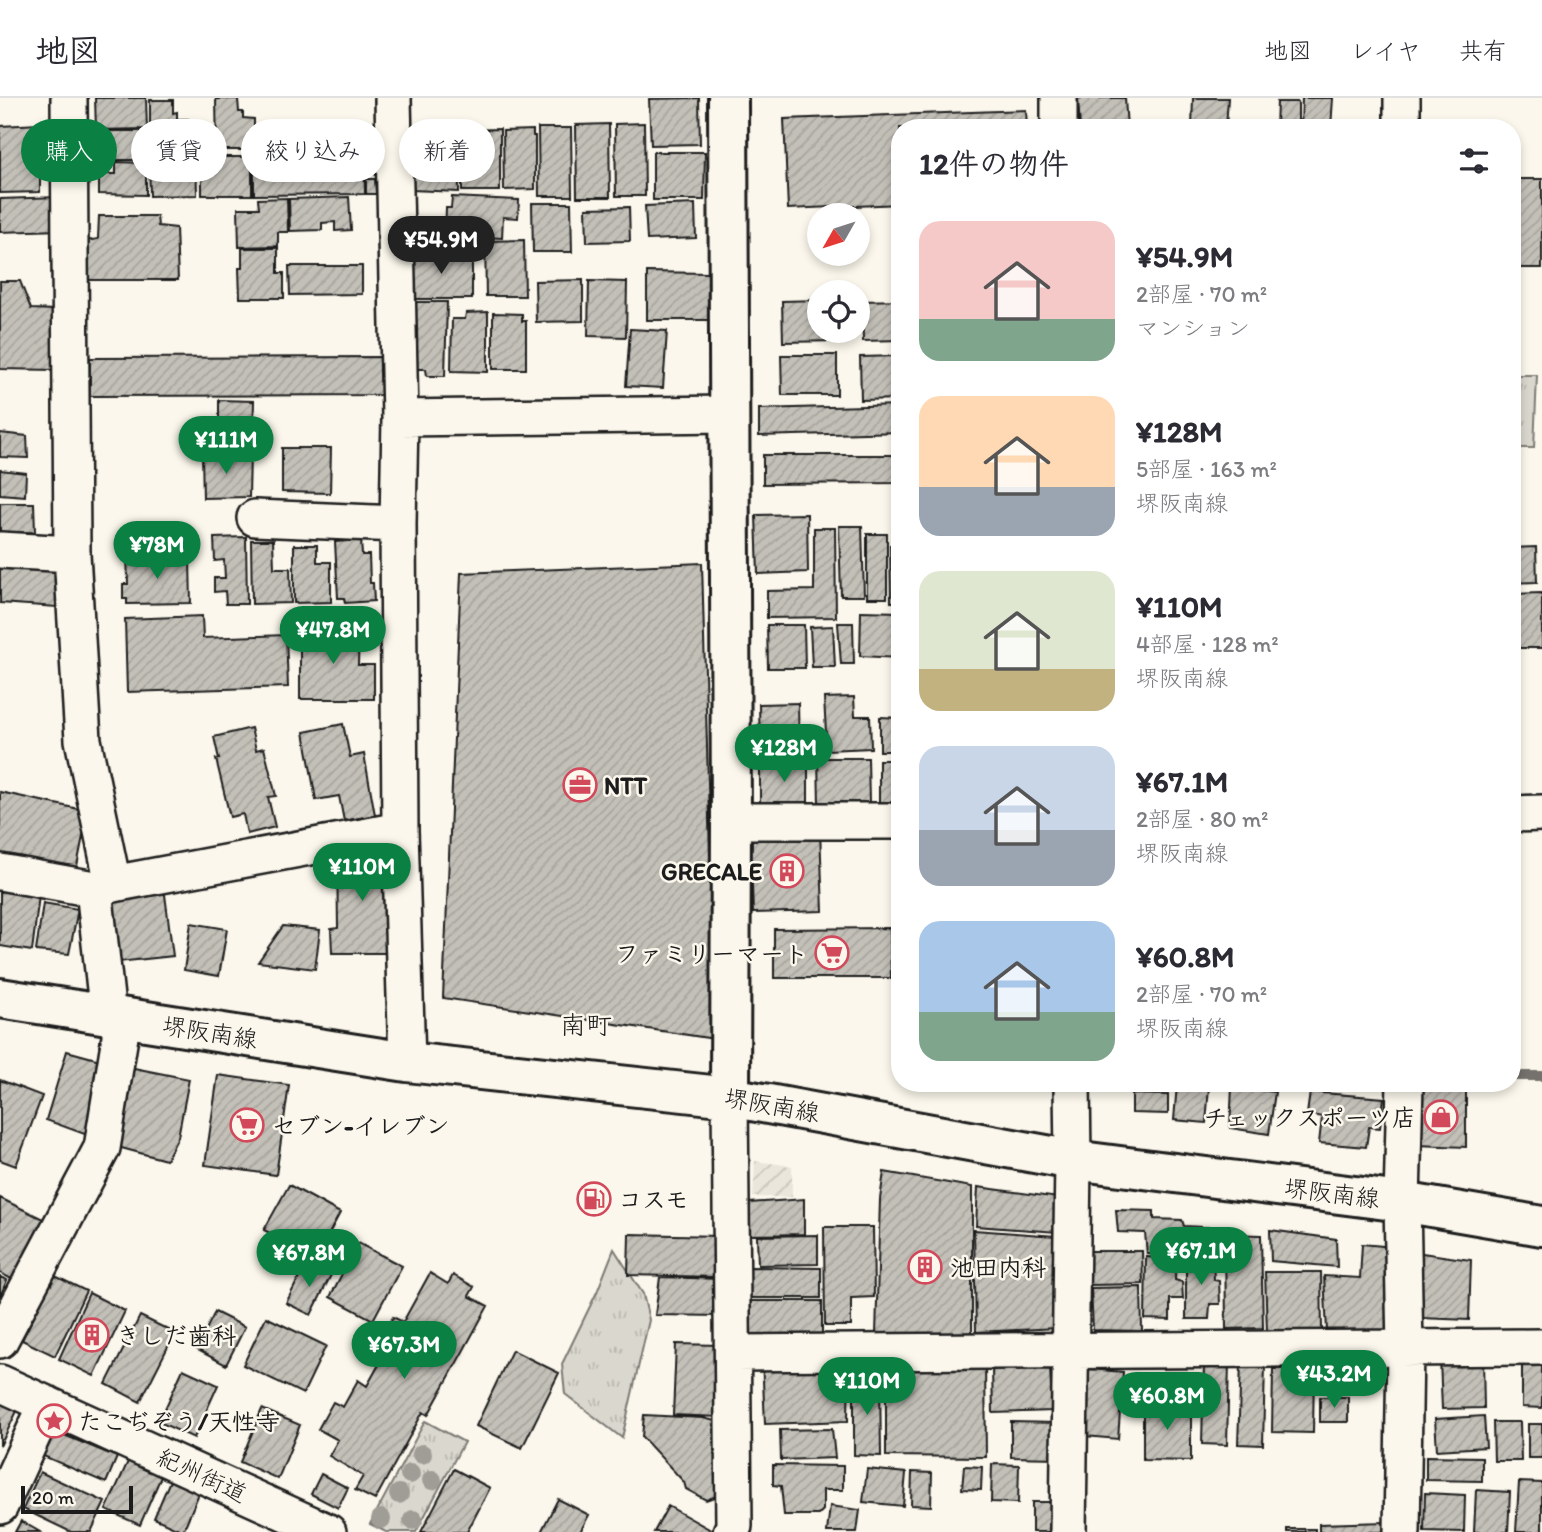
<!DOCTYPE html>
<html lang="ja">
<head>
<meta charset="utf-8">
<style>
	body { margin:0; font-family:Itim,"Klee One",sans-serif; background:#f2f2f3; color:#2b2b33; height:100vh; display:flex; flex-direction:column; font-size:26px; white-space:nowrap }
	* { box-sizing:border-box; margin:0 }
	p { font-size:23px; color:#7c7c81 }
	.icon { flex:none; width:38px; height:38px; fill:none; stroke:currentColor; stroke-width:2; stroke-linecap:round; stroke-linejoin:round }
	.map { position:relative; flex:1; overflow:hidden }
	.side { position:absolute; left:891px; top:21px; width:630px; height:973px; display:flex; flex-direction:column; background:#fff; border-radius:28px; box-shadow:0 4px 10px #0003 }
	.side>* { flex:none }
	.banner { position:absolute; left:21px; top:21px; width:665px; height:63px; display:flex; gap:14px }
	.needle { width:46px; rotate:231deg }
	.controls { position:absolute; left:807px; top:105px; display:grid; gap:14px }
	.controls a { display:grid; place-items:center; width:63px; height:63px; border-radius:50%; background:#fff; box-shadow:0 4px 10px #0003; font-size:35px }
	.scale { position:absolute; left:21px; bottom:18px; width:112px; box-sizing:border-box; padding-left:7px; border:4px solid #1c1c1c; border-top:0; font-size:19px; line-height:24px; white-space:nowrap; color:#1c1c1c; -webkit-text-stroke:5px #fbf7ec; paint-order:stroke }
	.price { position:absolute; translate:-50% -60px; padding:0 16px; border-radius:24px; background:#0b8043; color:#fff; font-size:23px; line-height:46px; filter:drop-shadow(0 2px 4px #0008) }
	.price::after { content:''; position:absolute; left:50%; top:42px; width:21px; height:16px; margin-left:-10px; background:inherit; clip-path:polygon(0 0,100% 0,50% 100%) }
	.price.current { background:#222; color:#fff }
	ul { padding:0; list-style:none }
	li { display:flex; align-items:center; gap:21px; height:175px; padding:0 28px }
	li span { display:grid; place-items:center; flex:none; width:196px; height:140px; border-radius:21px; color:#555 }
	li>.icon { margin-inline-start:auto }
	span .icon { width:84px; height:84px; fill:#fffc; stroke-width:1 }
	li b { font-size:30px }
	h2 { display:flex; justify-content:space-between; align-items:center; height:84px; padding:0 28px; font-size:30px }
	.tag { padding:0 24px; border-radius:32px; background:#fff; box-shadow:0 4px 10px #0003; font-size:24px; line-height:63px }
	.tag.current { background:#0b8043; color:#fff }
	header { display:flex; align-items:center; gap:42px; box-sizing:border-box; height:98px; padding:0 35px; background:#fff; border-bottom:2px solid #e1e1e2 }
	header strong { font-size:33px }
	nav { display:flex; gap:38px; margin-inline-start:auto; font-size:24px }
	.map>svg:first-child { display:block }
</style>
</head>
<body>
<header>
<strong>地図</strong>
<nav><a>地図</a><a>レイヤ</a><a>共有</a></nav>
</header>
<div class="map">
<svg width="1542" height="1434" viewBox="0 0 1542 1434">
	<defs>
		<pattern id="industrial-furrows" width="10" height="10" patternUnits="userSpaceOnUse" patternTransform="scale(1.75)"><rect width="10" height="10" fill="#eae6dc"/><path d="M-1 1l2-2M0 10L10 0M9 11l2-2" fill="none" stroke="#c8c5bc"/></pattern>
		<pattern id="grass-tufts" width="24" height="20" patternUnits="userSpaceOnUse" patternTransform="scale(1.75)"><rect width="24" height="20" fill="#dad7ce"/><path d="M3 7l-1-3M5 7V3M7 7l1-3M15 17l-1-3M17 17v-4M19 17l1-3" fill="none" stroke="#bab8b0"/></pattern>
		<pattern id="building-hatch" width="6" height="6" patternUnits="userSpaceOnUse" patternTransform="scale(1.75)"><rect width="6" height="6" fill="#c3c0b8"/><path d="M-1 1l2-2M0 6l6-6M5 7l2-2" fill="none" stroke="#a7a49e"/></pattern>
	</defs>
	<rect width="100%" height="100%" fill="#fbf7ec"/>
	<filter id="ink" filterUnits="userSpaceOnUse"><feTurbulence type="fractalNoise" baseFrequency=".0143" numOctaves="2"/><feDisplacementMap in="SourceGraphic" scale="14" xChannelSelector="R" yChannelSelector="G"/><feConvolveMatrix kernelMatrix="1 2 1 2 8 2 1 2 1" color-interpolation-filters="sRGB"/></filter>
	<g filter="url(#ink)">
		<path fill="url(#industrial-furrows)" d="M755 1063 792 1068V1099H753Z"/>
		<path fill="url(#grass-tufts)" stroke="#7b7a75" stroke-width="2" d="M1512 277H1537L1534 350H1512Z
			M614 1151 643 1196 649 1222 622 1340 565 1296 562 1266 597 1194Z
			M425 1323 464 1344 416 1434H386L370 1426Z"/>
		<g fill="none" stroke-linecap="round" stroke-linejoin="round">
			<path stroke="#74726e" stroke-width="10" d="M1512 978H1542"/>
		</g>
		<path fill="url(#building-hatch)" stroke="#1c1c1c" stroke-width="2" d="M95 0H146L147 31 96 32Z
			M699 0 700 46 651 47 649 1Z
			M1078 0H1125L1127 30H1080Z
			M1193 0H1228L1226 30H1192Z
			M1302 0H1333L1331 30H1301Z
			M216 1H238L239 14H243V20L254 21V35H251V52H217Z
			M150 2H173V15L177 14V21H188L185 54H150Z
			M1277 4H1298V30H1276Z
			M1026 12 1027 30H900V106L788 111 784 21Z
			M438 24H458L459 94 411 92V28H438Z
			M644 25 645 98H616L615 26Z
			M40 26V94L0 95V28Z
			M609 26 610 99H577L576 27Z
			M538 30H571L572 98H539Z
			M500 31V93H462V32Z
			M533 32V38H535V91L504 92 503 33Z
			M103 33H147L148 62H103Z
			M364 51 365 96 254 97V52Z
			M653 54H705L704 102H653Z
			M196 59 197 97 150 98 149 60Z
			M217 59H252V97H202V67H217Z
			M116 64 146 65V97L99 96V76H116Z
			M366 81H375L376 96H366Z
			M1512 81H1542V170H1512Z
			M59 99 60 132 0 134V101Z
			M349 99 351 132 335 133V124L322 125V132L290 133 289 101Z
			M452 99 519 102 518 120 503 119 502 140 445 137 446 110H451Z
			M287 100 288 134H278V148L239 149 238 110H259L258 101Z
			M532 105H571L572 154H533Z
			M695 106 696 140 647 142 645 108Z
			M629 109 630 143 587 144 586 110Z
			M99 118H157L158 128 176 130 178 182H86V143L98 141Z
			M524 142 525 198H486L485 143Z
			M242 150H278V175H284V200H240L239 170H242Z
			M410 154 472 155V201H410Z
			M289 168H362V196L290 197Z
			M647 174 708 175V222H647Z
			M583 182V223L536 224 535 183Z
			M0 183H20L31 211 55 212V272L0 271Z
			M589 183 627 184 626 239 588 238Z
			M819 202V233H840V243L783 244 782 203Z
			M900 202V242L863 243 862 203Z
			M408 204H447L445 278H427L426 271H406Z
			M488 214V274L451 273 452 221H465L466 215Z
			M493 215 522 216V223H526V271H493Z
			M630 231 667 233 663 290 626 288Z
			M781 257H837V297H782Z
			M900 258V301L861 302 860 259Z
			M384 259V297L90 298V260Z
			M219 302 254 303 253 340H219Z
			M900 307V334L759 338V311Z
			M0 335 27 338 28 360 0 359Z
			M282 350H331L330 395 282 394Z
			M202 356H250L249 399 203 400Z
			M763 357H900V385L763 386Z
			M0 372 26 375 25 398 0 396Z
			M0 405H34L35 434 0 435Z
			M807 416 808 474 758 476 756 417Z
			M839 428H862L864 498H841Z
			M814 430H835L836 519 767 520V493L814 492Z
			M867 436H887V500H867Z
			M246 439 247 506H226L225 493 214 494V480H225L224 462 215 463 214 440Z
			M251 442H273L274 470H290L291 505 252 506Z
			M361 442 362 457H369L370 485H373L374 503 345 505 344 500H338L335 444Z
			M294 447H317V464H331V504L294 505Z
			M890 447H900V504H891Z
			M1536 449 1537 484 1512 485V450Z
			M158 456V462H190L191 505 127 506V501H123V486H128L127 457Z
			M0 458 61 463 57 509 0 505Z
			M702 465 715 941 443 900 461 475Z
			M1542 495V550H1512V496Z
			M861 513 900 514V560L860 558Z
			M202 518 203 540 286 537 288 589 127 594 125 521Z
			M838 525H853L854 566H841Z
			M767 527H804L805 570H768Z
			M833 528 835 569H812L810 529Z
			M300 531H359L358 567H374V601H300Z
			M854 599 855 618H870L871 650 827 652 824 600Z
			M798 605 799 652H760L759 606Z
			M880 619 900 620V653H880Z
			M343 626 350 659 364 656 375 717 344 723 339 698 316 702 304 634Z
			M251 630 256 652 264 650 276 698 268 699 275 729 247 736 243 716 230 719 216 661H219L214 639Z
			M818 660H868L869 705 819 706Z
			M760 662H808V710L760 711Z
			M879 662H900V707H879Z
			M0 694 88 713 76 773 0 757Z
			M750 730 820 732 823 813 753 815Z
			M1512 738H1516L1517 813H1512Z
			M389 753 388 855H332L331 831 338 830 337 754Z
			M164 789 173 858 109 865 99 802Z
			M0 792 39 797 32 853 0 848Z
			M43 805 78 811 69 856 36 853Z
			M1512 821H1518L1519 861H1512Z
			M191 825 227 831 219 878 184 872Z
			M283 828 320 832 315 871 258 864Z
			M890 830 891 880H774V831Z
			M67 953 107 964 90 1038 46 1022Z
			M129 969 189 981 178 1039 166 1062 114 1048Z
			M218 977 289 987 276 1077 205 1067Z
			M0 982 42 998 16 1068 0 1062Z
			M1125 985H1175V993H1125Z
			M1177 986 1209 989 1206 1025 1174 1022Z
			M1232 989 1275 994 1269 1036 1230 1030Z
			M1417 991H1466V1049L1417 1047Z
			M1310 994 1384 1000 1380 1030 1369 1029 1366 1049 1319 1045 1322 1019 1307 1016Z
			M1132 996 1168 997V1016L1132 1015Z
			M884 1074 972 1089V1237H876L880 1101Z
			M289 1087 340 1115 316 1160 264 1132Z
			M978 1089 1059 1100 1057 1134 976 1128Z
			M0 1100 49 1124 19 1185 0 1175Z
			M804 1101V1136L750 1137V1105Z
			M1116 1112 1154 1113V1121L1182 1122 1184 1128 1220 1130V1155L1147 1156 1145 1135 1118 1134Z
			M824 1129H873L874 1199 851 1200V1228H825Z
			M974 1132 1055 1138 1057 1230 976 1234Z
			M1270 1132 1336 1141 1337 1169 1271 1163Z
			M629 1136 719 1138 718 1179 628 1177Z
			M1225 1136 1261 1137 1263 1230 1226 1231Z
			M818 1137V1166L758 1167 757 1138Z
			M358 1145 402 1168 373 1222 330 1199Z
			M1362 1146 1393 1149 1392 1235 1327 1233 1324 1178 1360 1180Z
			M1089 1153H1142L1143 1186 1090 1187Z
			M1422 1155 1471 1162 1469 1222 1421 1220Z
			M1186 1157 1213 1159 1214 1182 1219 1183 1220 1206H1210L1209 1221H1186Z
			M1146 1159 1176 1160 1175 1182 1182 1184 1183 1201H1170V1222L1145 1221Z
			M307 1164 331 1177 311 1217 286 1205Z
			M749 1169 821 1170V1200H749Z
			M1265 1174H1321L1322 1233 1267 1234Z
			M430 1175 448 1186 453 1177 474 1189 469 1198 488 1208 428 1317 423 1314 375 1402 355 1392 363 1378 329 1358 338 1342 318 1331 333 1304 343 1309 358 1282 367 1288 391 1245 381 1241 393 1219 403 1224Z
			M53 1177 86 1193 55 1258 22 1242Z
			M0 1179 7 1182 0 1199Z
			M660 1179 720 1181 721 1218 655 1217Z
			M1141 1189 1142 1233 1093 1232 1091 1190Z
			M89 1195 125 1213 94 1278 59 1261Z
			M750 1203H822V1237L750 1238Z
			M215 1214 245 1229 226 1267 196 1251Z
			M140 1218 175 1235 140 1304 106 1286Z
			M266 1219 326 1248 303 1296 243 1267Z
			M676 1246 720 1247 719 1319 673 1317Z
			M512 1252 559 1275 522 1350 476 1328Z
			M1522 1259H1542V1310L1522 1309Z
			M849 1260 848 1323 765 1326 762 1261Z
			M1345 1260V1292L1320 1293V1261Z
			M1483 1260 1484 1310 1442 1311 1440 1261Z
			M1204 1263 1229 1264 1227 1347 1202 1346Z
			M886 1264H985L986 1359 886 1358Z
			M1241 1265 1265 1266 1263 1347 1238 1346Z
			M1050 1269 1052 1313 993 1315 992 1270Z
			M183 1271 218 1287 194 1340 159 1324Z
			M1089 1271 1123 1274 1118 1341 1085 1338Z
			M1273 1271H1314L1313 1335 1272 1334Z
			M854 1281H880L881 1358 854 1357Z
			M0 1299 19 1309 0 1348Z
			M1320 1299H1348V1324H1320Z
			M1143 1305H1191V1363L1143 1362Z
			M262 1311 300 1327 278 1381 240 1364Z
			M644 1317 703 1320 715 1323 717 1398 706 1402 686 1391 684 1384 642 1339Z
			M1484 1318 1486 1349 1437 1352 1435 1321Z
			M1011 1324 1057 1325V1360L1011 1359Z
			M1493 1324H1520L1521 1363H1494Z
			M1528 1326H1542V1360H1528Z
			M832 1331 835 1360 781 1362 780 1332Z
			M52 1332 117 1359 106 1385 41 1357Z
			M1426 1358 1482 1359V1383L1426 1382Z
			M130 1359 163 1374 140 1427 106 1412Z
			M992 1366 1019 1367 1018 1405 991 1404Z
			M773 1367 843 1368V1392H823V1412L818 1417H784L781 1388 773 1387Z
			M964 1368 982 1369 981 1392 962 1391Z
			M454 1371 490 1390 467 1434H421Z
			M867 1371 906 1375 903 1408 863 1404Z
			M174 1373 203 1386 183 1433 154 1420Z
			M40 1374 105 1404 91 1434H71L23 1411Z
			M912 1374 932 1375 931 1408 911 1407Z
			M321 1376 348 1390 338 1410 311 1396Z
			M1519 1384 1542 1385V1434H1516Z
			M1476 1392 1510 1394 1508 1434H1474Z
			M1425 1395 1465 1397 1464 1434 1424 1433Z
			M558 1401 589 1417 580 1434H541Z
			M1032 1404H1056V1434H1032Z
			M668 1408 709 1431 708 1434H654Z
			M830 1408 860 1412 857 1434H827Z
			M21 1423 40 1434H15Z
			M1386 1424V1434H1319V1426Z
			M1287 1431H1315V1434H1287Z"/>
		<g fill="none" stroke-linecap="round" stroke-linejoin="round">
			<defs>
				<path id="minor" d="M69 0 72 456 83 642 113 786 94 791 108 918
					M393 0 400 320 398 426 400 732 407 964
					M1059 0V30
					M1402 0V30
					M400 320 730 316
					M255 420 398 426
					M0 452 72 456
					M1512 716 1542 715
					M731 723H900
					M0 774 94 791
					M113 786 400 732
					M730 999 734 1428 731 1434
					M0 1242 102 1050 123 920
					M733 1255 1542 1249
					M0 1285 328 1434
					M0 1408 47 1306
					M1068 1434 1073 1062 1072 985
					M1402 1434 1405 1250 1402 1104 1405 985"/>
				<path id="tertiary" d="M728 0 731 723 730 999"/>
				<path id="secondary" d="M0 900 407 964 730 999 1073 1062 1402 1104 1542 1128"/>
			</defs>
			<use href="#minor" stroke="#1c1c1c" stroke-width="40"/>
			<use href="#tertiary" stroke="#1c1c1c" stroke-width="44"/>
			<use href="#secondary" stroke="#1c1c1c" stroke-width="44"/>
			<use href="#minor" stroke="#fbf7ec" stroke-width="35"/>
			<use href="#tertiary" stroke="#fbf7ec" stroke-width="38"/>
			<use href="#secondary" stroke="#fbf7ec" stroke-width="38"/>
		</g>
		<g fill="#a09d97">
			<circle cx="422" cy="1356" r="10"/>
			<circle cx="410" cy="1376" r="10"/>
			<circle cx="432" cy="1382" r="10"/>
			<circle cx="399" cy="1396" r="10"/>
			<circle cx="381" cy="1421" r="10"/>
			<circle cx="413" cy="1422" r="10"/>
		</g>
	</g>
	<defs>
		<symbol id="office-ring" viewBox="-11 -11 22 22"><circle r="9.5" fill="#fbf7ec" stroke="#d1495b" stroke-width="1.5"/><path d="M-6-3h4V-5.5h4V-3h4V5H-6ZM-1-4.5V-3h2v-1.5ZM-6 0V1H6V0Z" fill="#d1495b"/></symbol>
		<symbol id="building-ring" viewBox="-11 -11 22 22"><circle r="9.5" fill="#fbf7ec" stroke="#d1495b" stroke-width="1.5"/><path d="M-4-6H4V6H1V3H-1V6H-4ZM-2.5-4.3h1.7v1.8h-1.7ZM.8-4.3h1.7v1.8H.8ZM-2.5-1h1.7V.8h-1.7ZM.8-1h1.7V.8H.8Z" fill="#d1495b"/></symbol>
		<symbol id="supermarket-ring" viewBox="-11 -11 22 22"><circle r="9.5" fill="#fbf7ec" stroke="#d1495b" stroke-width="1.5"/><path d="M-6-5.5h2.5l.6 2H6L4.5 2H-2.5L-4.4-4H-6ZM-1.5 3.2a1.3 1.3 0 1 0 .1 0ZM3 3.2a1.3 1.3 0 1 0 .1 0Z" fill="#d1495b"/></symbol>
		<symbol id="shop-ring" viewBox="-11 -11 22 22"><circle r="9.5" fill="#fbf7ec" stroke="#d1495b" stroke-width="1.5"/><path d="M-5-2.5h2.3a2.7 3.5 0 0 1 5.4 0H5L5.5 6h-11ZM-1.5-2.5h3a1.5 2.3 0 0 0-3 0Z" fill="#d1495b"/></symbol>
		<symbol id="fuel-ring" viewBox="-11 -11 22 22"><circle r="9.5" fill="#fbf7ec" stroke="#d1495b" stroke-width="1.5"/><path d="M-5.5-6h7V0h2V4h1.3V-2.5L3-4.5l.8-.8L6-3V5H2.5V1h-1V6h-7ZM-4.2-4.7v3.2H.2V-4.7Z" fill="#d1495b"/></symbol>
		<symbol id="sight-ring" viewBox="-11 -11 22 22"><circle r="9.5" fill="#fbf7ec" stroke="#d1495b" stroke-width="1.5"/><path d="M0-6L1.8-2.2L6-1.7L2.9 1.2L3.7 5.4L0 3.3L-3.7 5.4L-2.9 1.2L-6-1.7L-1.8-2.2Z" fill="#d1495b"/></symbol>
	</defs>
	<g fill-rule="evenodd">
		<use href="#office-ring" x="561" y="668" width="38" height="38"/>
		<use href="#building-ring" x="768" y="754" width="38" height="38"/>
		<use href="#supermarket-ring" x="813" y="836" width="38" height="38"/>
		<use href="#shop-ring" x="1422" y="1000" width="38" height="38"/>
		<use href="#supermarket-ring" x="228" y="1008" width="38" height="38"/>
		<use href="#fuel-ring" x="575" y="1082" width="38" height="38"/>
		<use href="#building-ring" x="906" y="1150" width="38" height="38"/>
		<use href="#building-ring" x="73" y="1218" width="38" height="38"/>
		<use href="#sight-ring" x="35" y="1304" width="38" height="38"/>
	</g>
	<g text-anchor="middle" dominant-baseline="central" stroke-width="5" stroke-linejoin="round" paint-order="stroke">
		<g font-size="24" font-weight="bold" fill="#1c1c1c" stroke="#fbf7ec" text-anchor="start">
			<text x="604" y="687">NTT</text>
			<text x="762" y="773" text-anchor="end">GRECALE</text>
			<text x="808" y="855" text-anchor="end">ファミリーマート</text>
			<text x="1416" y="1019" text-anchor="end">チェックスポーツ店</text>
			<text x="272" y="1027">セブン-イレブン</text>
			<text x="618" y="1101">コスモ</text>
			<text x="950" y="1169">池田内科</text>
			<text x="116" y="1237">きしだ歯科</text>
			<text x="78" y="1323">たこぢぞう/天性寺</text>
		</g>
		<g font-size="24" fill="#1c1c1c" stroke="#fbf7ec">
			<text transform="translate(210 934) rotate(9)">堺阪南線</text>
			<text transform="translate(772 1007) rotate(10)">堺阪南線</text>
			<text transform="translate(1332 1095) rotate(7)">堺阪南線</text>
			<text transform="translate(202 1377) rotate(25)">紀州街道</text>
		</g>
		<g font-size="26" fill="#1c1c1c" stroke="#fbf7ec">
			<text x="586" y="927">南町</text>
		</g>
	</g>
</svg>
<div class="controls">
<a><svg class="needle" viewBox="-14 -14 28 28"><path d="M0-13l5 13h-10z" fill="#e53935"/><path d="M0 13l5-13h-10z" fill="#7c7c81"/></svg></a>
<a><svg class="icon" aria-label="locate" viewBox="0 0 24 24"><circle cx="12" cy="12" r="6"/><path d="M12 2v4M12 18v4M2 12h4M18 12h4"/></svg></a>
</div>
<div class="scale">20 m</div>
<b class="price current" style="left:441px;top:178px">¥54.9M</b>
<b class="price" style="left:226px;top:378px">¥111M</b>
<b class="price" style="left:157px;top:483px">¥78M</b>
<b class="price" style="left:333px;top:568px">¥47.8M</b>
<b class="price" style="left:784px;top:686px">¥128M</b>
<b class="price" style="left:362px;top:805px">¥110M</b>
<b class="price" style="left:1201px;top:1189px">¥67.1M</b>
<b class="price" style="left:309px;top:1191px">¥67.8M</b>
<b class="price" style="left:404px;top:1283px">¥67.3M</b>
<b class="price" style="left:1334px;top:1312px">¥43.2M</b>
<b class="price" style="left:867px;top:1319px">¥110M</b>
<b class="price" style="left:1167px;top:1334px">¥60.8M</b>
<div class="banner">
<a class="tag current">購入</a>
<a class="tag">賃貸</a>
<a class="tag">絞り込み</a>
<a class="tag">新着</a>
</div>
<section class="side">
<h2>12件の物件<svg class="icon" aria-label="filters" viewBox="0 0 24 24"><path d="M4 7h16M4 17h16"/><circle cx="9" cy="7" r="2"/><circle cx="15" cy="17" r="2"/></svg></h2>
<ul>
<li><span style="background:linear-gradient(#f6c9c9 70%,#7fa58c 0)"><svg class="icon" aria-label="home" viewBox="0 0 24 24"><path d="M3 11l9-7 9 7M6 9v11h12V9"/></svg></span><div><b>¥54.9M</b><p>2部屋 · 70 m²</p><p>マンション</p></div></li>
<li><span style="background:linear-gradient(#ffd9b3 65%,#9aa5b1 0)"><svg class="icon" aria-label="home" viewBox="0 0 24 24"><path d="M3 11l9-7 9 7M6 9v11h12V9"/></svg></span><div><b>¥128M</b><p>5部屋 · 163 m²</p><p>堺阪南線</p></div></li>
<li><span style="background:linear-gradient(#dfe7d0 70%,#c2b280 0)"><svg class="icon" aria-label="home" viewBox="0 0 24 24"><path d="M3 11l9-7 9 7M6 9v11h12V9"/></svg></span><div><b>¥110M</b><p>4部屋 · 128 m²</p><p>堺阪南線</p></div></li>
<li><span style="background:linear-gradient(#c9d6e8 60%,#9aa5b1 0)"><svg class="icon" aria-label="home" viewBox="0 0 24 24"><path d="M3 11l9-7 9 7M6 9v11h12V9"/></svg></span><div><b>¥67.1M</b><p>2部屋 · 80 m²</p><p>堺阪南線</p></div></li>
<li><span style="background:linear-gradient(#a9c7e8 65%,#7fa58c 0)"><svg class="icon" aria-label="home" viewBox="0 0 24 24"><path d="M3 11l9-7 9 7M6 9v11h12V9"/></svg></span><div><b>¥60.8M</b><p>2部屋 · 70 m²</p><p>堺阪南線</p></div></li>
</ul>
</section>
</div>
</body>
</html>
